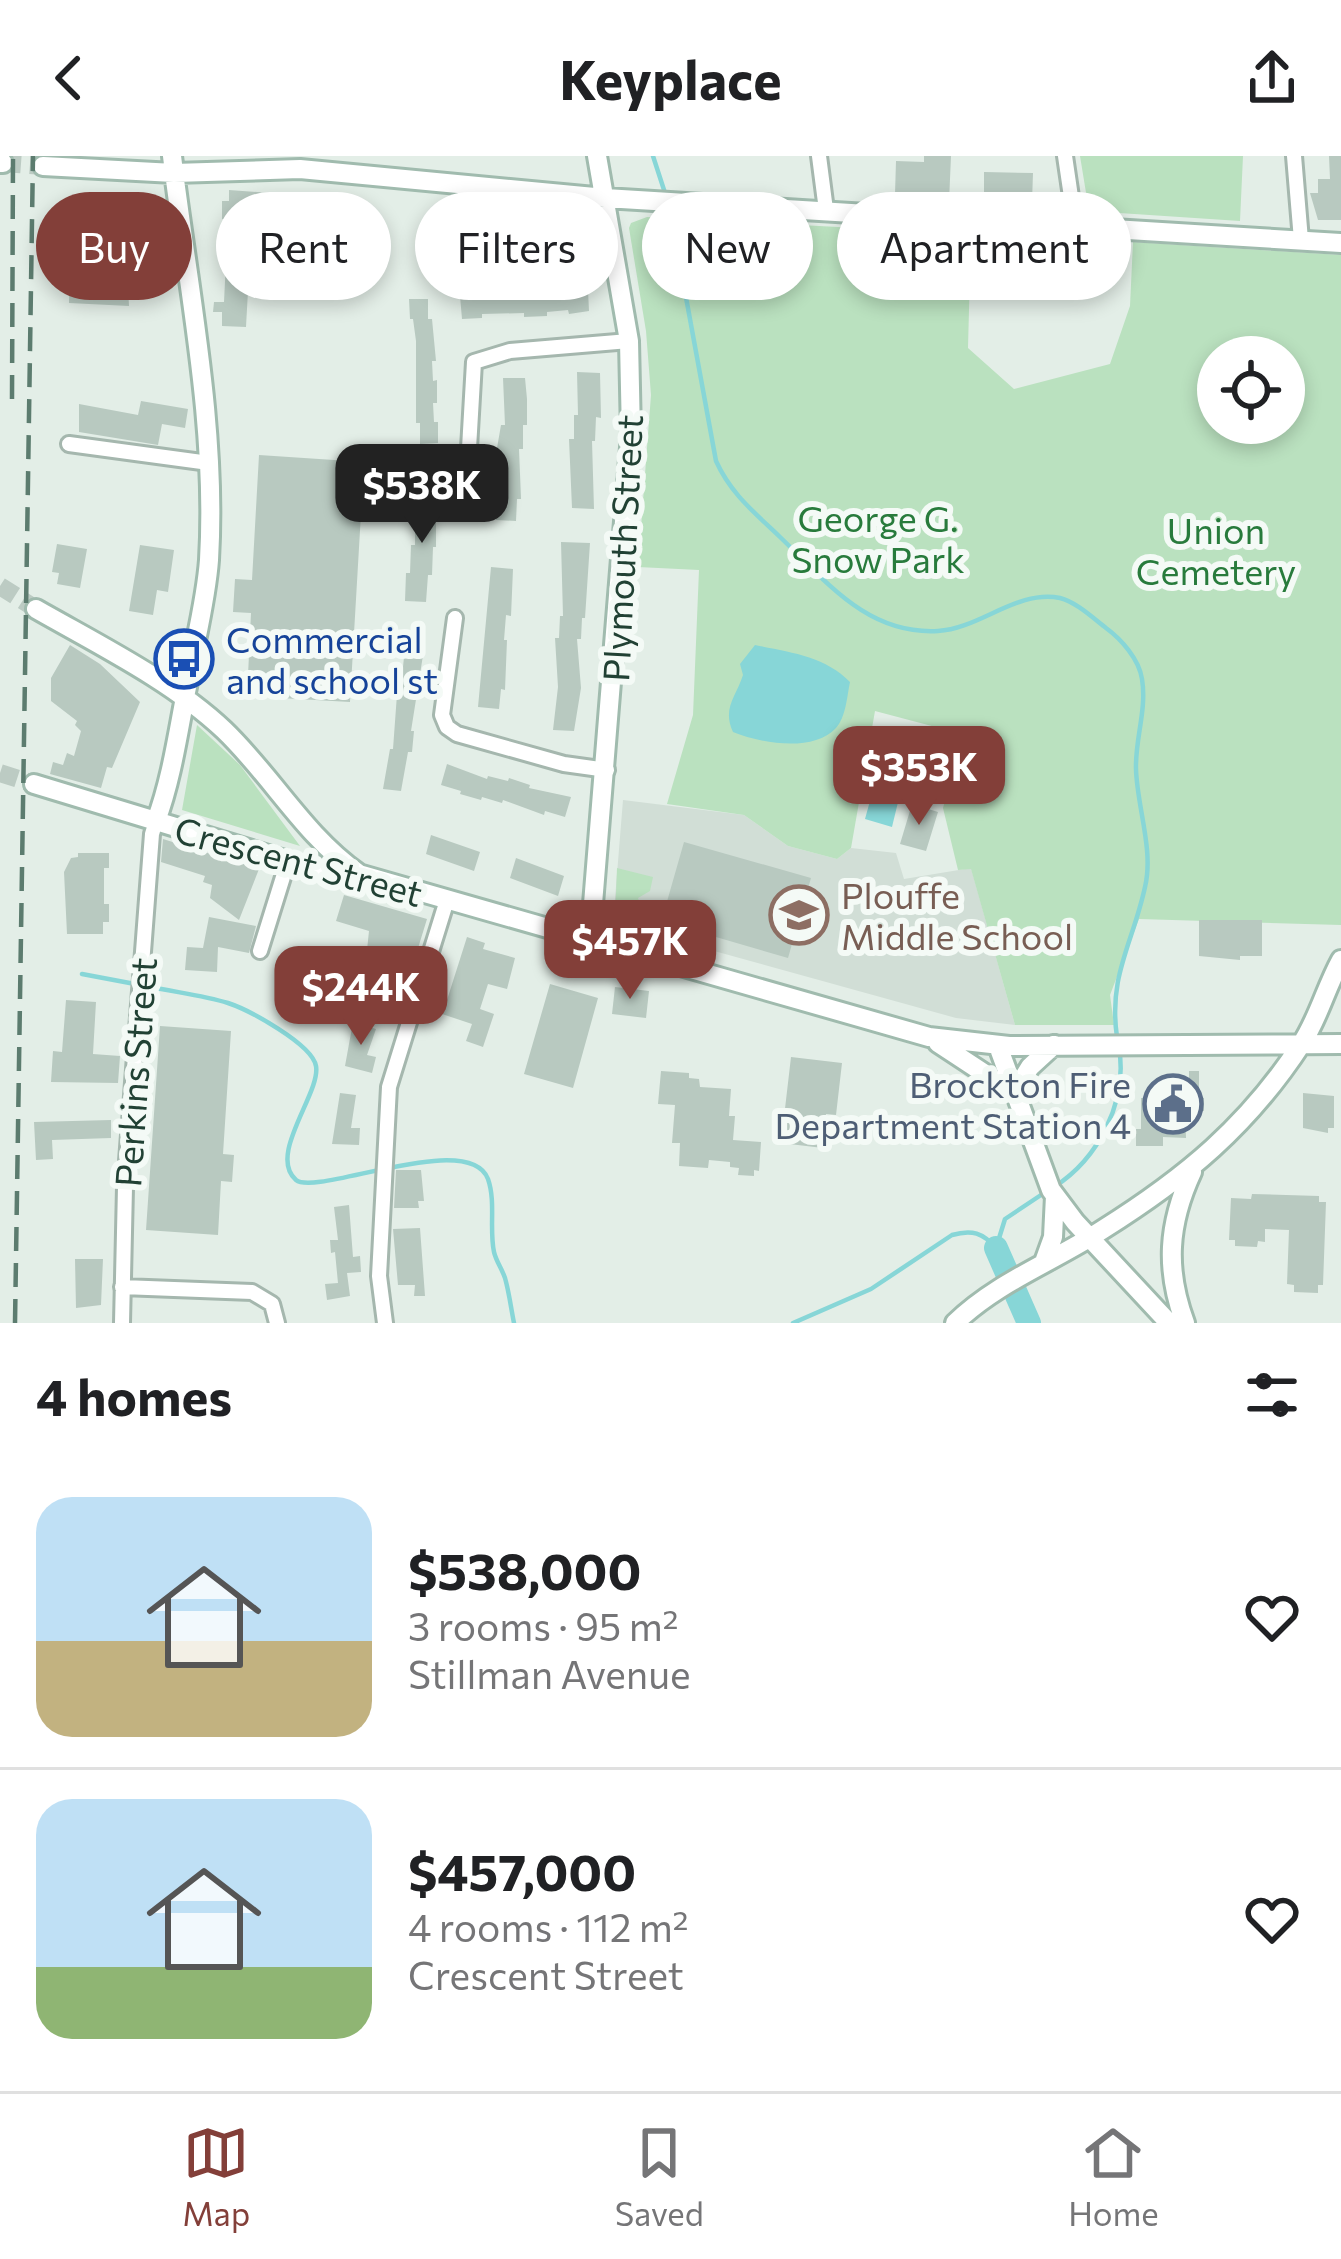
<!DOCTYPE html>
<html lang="en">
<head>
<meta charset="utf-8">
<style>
	body { margin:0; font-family:Commissioner,sans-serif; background:#f2f2f2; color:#202124; height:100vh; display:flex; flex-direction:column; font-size:45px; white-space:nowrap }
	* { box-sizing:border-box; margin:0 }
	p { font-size:39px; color:#757577 }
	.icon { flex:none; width:66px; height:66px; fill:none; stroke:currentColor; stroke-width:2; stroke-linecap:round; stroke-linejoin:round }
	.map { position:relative; height:1167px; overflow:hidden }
	.panel { display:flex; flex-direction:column; background:#fff; flex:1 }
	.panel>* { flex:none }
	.guide { position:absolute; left:36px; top:36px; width:1269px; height:108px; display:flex; gap:24px }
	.controls { position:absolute; left:1197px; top:180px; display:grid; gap:24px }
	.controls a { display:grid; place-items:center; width:108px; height:108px; border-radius:50%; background:#fff; box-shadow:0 6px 18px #0003; font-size:60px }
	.price { position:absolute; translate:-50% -102px; padding:0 27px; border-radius:24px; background:#833f39; color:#fff; font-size:39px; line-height:78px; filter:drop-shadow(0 3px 6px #0008) }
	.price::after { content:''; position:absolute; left:50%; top:72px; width:36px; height:27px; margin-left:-18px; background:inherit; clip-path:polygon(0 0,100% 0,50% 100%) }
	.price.selected { background:#222; color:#fff }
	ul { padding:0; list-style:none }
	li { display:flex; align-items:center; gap:36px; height:300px; padding:0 36px }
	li+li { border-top:3px solid #e0e0e0 }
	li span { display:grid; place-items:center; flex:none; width:336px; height:240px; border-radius:36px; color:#555 }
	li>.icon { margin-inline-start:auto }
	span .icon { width:144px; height:144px; fill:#fffc; stroke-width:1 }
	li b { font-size:51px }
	h2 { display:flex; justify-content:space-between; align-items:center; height:144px; padding:0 36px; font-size:51px }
	.tag { padding:0 42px; border-radius:54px; background:#fff; box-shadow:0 6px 18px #0003; font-size:42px; line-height:108px }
	.tag.selected { background:#833f39; color:#fff }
	header { display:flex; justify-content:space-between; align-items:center; height:156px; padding:0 36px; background:#fff; font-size:54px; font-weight:700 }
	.tab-bar { display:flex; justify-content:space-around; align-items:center; height:168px; border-top:3px solid #e0e0e0; background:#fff; font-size:33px; color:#757577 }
	.tab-bar a { display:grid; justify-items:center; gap:6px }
	.tab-bar .selected { color:#833f39 }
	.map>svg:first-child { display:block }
</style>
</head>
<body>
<header><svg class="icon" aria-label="back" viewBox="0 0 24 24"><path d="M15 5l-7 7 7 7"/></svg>Keyplace<svg class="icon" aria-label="share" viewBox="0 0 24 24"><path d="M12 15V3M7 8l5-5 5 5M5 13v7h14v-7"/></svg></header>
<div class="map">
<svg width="1341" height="1167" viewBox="0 0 1341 1167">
	<rect width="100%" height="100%" fill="#e3eee7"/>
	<path fill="#d1ded6" d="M623 644 744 659 788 690 837 703 851 692 896 697 904 723 971 712 1015 869 956 862 620 769 614 755Z"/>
	<path fill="#bae1bf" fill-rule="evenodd" d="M1080 0H1243L1240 65 1089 55Z
		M647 61 971 78 968 192 1014 233 1110 208 1130 150 1133 86 1341 99V769L1139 763 1110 839 1114 869H1015L971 713 958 714 943 652 962 578 875 555 851 692 837 703 788 690 744 659 667 648 693 559 699 414 638 411 651 239 646 175 629 72 631 67ZM1218 201H1284V267H1218Z
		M197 569 240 609 300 690 182 654Z
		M617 712 653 721 650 735 638 742 641 752 650 755 644 776 620 769 615 763Z"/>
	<path fill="#87d6d7" d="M755 489C789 496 825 500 850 526 847 540 846 561 836 572 813 597 760 587 733 576 722 552 736 541 743 519L740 508Z
		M890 573 932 584 925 608 908 605 892 671 865 663Z"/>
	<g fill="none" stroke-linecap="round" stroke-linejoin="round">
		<path stroke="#87d6d7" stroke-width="4.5" d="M653 0 665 37
			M670 54 716 305C731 338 754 356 780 381 826 425 867 479 938 475 979 473 1018 433 1060 442 1076 446 1093 462 1106 472 1121 483 1139 503 1142 523 1147 554 1135 583 1136 613 1137 651 1154 694 1145 731 1133 787 1108 820 1117 881
			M82 818 135 828
			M147 830C173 836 202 839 228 847 249 854 312 888 316 910 321 937 267 999 296 1024 316 1041 469 973 488 1023 496 1046 489 1073 494 1096 496 1105 502 1113 505 1122 509 1136 511 1152 514 1167
			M1054 1031C1098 1003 1128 946 1119 892
			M996 1092 1005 1063 1044 1037
			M793 1167 871 1133 952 1079C972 1073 983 1077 996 1092"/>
		<path stroke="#87d6d7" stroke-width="24" d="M996 1092 1029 1167"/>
	</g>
	<path fill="#b8c9c0" d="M924 0H951L949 46 895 38 896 5 924 6Z
		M1329 0H1341V64H1318L1310 37H1318V23H1330Z
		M984 16 1033 17 1032 46 984 43Z
		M229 34 328 41 326 121 299 120 302 64 262 61 258 82 251 81 246 171 222 170V156H213L214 146H224L228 64 222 63V45H229Z
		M95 42 152 46 149 80 93 76Z
		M436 65 488 66 486 85H434Z
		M523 73 575 74 574 94H522Z
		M980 97 1017 100 1015 120 979 117Z
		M1059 102 1097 103 1096 125 1058 124Z
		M70 106 127 109 129 150 69 147Z
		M566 132 567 135 588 134 589 155 569 158 568 154 547 156V160L524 161V157L482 158V162L462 163 460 140 502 134 523 135V139L545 138V133Z
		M409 143H428V163H432L436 205H432L433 225 437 224V247H433L434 266H438V287L420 288V267H416V185L413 163H410Z
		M577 216 600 217 601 262 596 261 595 285H592L594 353 572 352 569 283H574V259H578Z
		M503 222H525L527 243V269H523V293H519L521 343H517L516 365 496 364 497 292 501 269H505Z
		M141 245 188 253 185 272 162 268 158 289 79 276V248L138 259Z
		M259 299 364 306 350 546 247 540 251 457 233 456 235 423 252 424Z
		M415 333 436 334V391H433L432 419H428L426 446 405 445 406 417H410L411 389H415Z
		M561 386 590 387 585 462H582L581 483H577L581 532 574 575 553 574 558 531 555 482H559L560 460H563Z
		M57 388 87 393 80 432 57 428 59 417 52 416Z
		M140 389 174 394 168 436 157 434 153 459 129 455Z
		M491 411 513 413 511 460 506 459 504 484H507L505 534 501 533 499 553 478 551Z
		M70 489 100 508 140 546 112 612 107 611 101 632 50 618 53 606 63 609 67 597 74 600 81 575 75 569 77 565 51 545V522Z
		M405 491 424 493 411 575H414L412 596H408L401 635 383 633 390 593H393L399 511H403Z
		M447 608 487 623 488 620 508 625 509 622 530 629 529 632 571 641 565 661 545 655 544 659 503 644 502 647 482 641 481 644 460 638 461 635 441 629Z
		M912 648 938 656 926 695 900 688Z
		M431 679 480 696 474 715 426 698Z
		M163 683 259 713 239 764 210 742 212 729 203 726 205 720 161 706Z
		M684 686 811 722 788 802 661 765 663 759 653 756 656 746 666 749Z
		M78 697H109V712H104V748H109V766H103V778H67L64 716 71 702 78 701Z
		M516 702 564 720 558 740 510 722Z
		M344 739 427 763 415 802 390 795 382 799 367 794 369 775 336 765Z
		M209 761 256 770 249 797 218 791 217 816 185 814 187 791 203 792Z
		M1199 764H1262V800H1240V804L1199 800Z
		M467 781 485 787 483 793 515 802 507 833 488 828 480 853 494 858 483 891 466 885 472 868 433 855 437 841 447 844Z
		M550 828 598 842 573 932 524 918Z
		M615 831 649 835 646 862 612 858Z
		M66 844 96 846 93 898 120 900 118 927 51 926 53 895 62 896Z
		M353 866 376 873 367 899 376 901 372 917 345 910Z
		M160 870 231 875 223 998 234 999 232 1026 221 1025 218 1079 146 1074Z
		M791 901 842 907 836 959 826 958 823 992 781 987Z
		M661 915 689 917V922L699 923 700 931 731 933 729 960H735L733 984 761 986 759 1015 754 1014V1020L738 1019 739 1012 730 1011V1006L709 1004 708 1012 679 1010 680 987H672L675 949 658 948Z
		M1189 915H1199V942H1204V955H1185L1186 982 1163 981V990H1136V973H1141V942H1162V928H1179V922H1189Z
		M340 937 356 939 351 972H360L359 989 332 988Z
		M1303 937 1334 940V972H1328V977L1303 972Z
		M111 964V982L52 984 53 1003 36 1004 34 966Z
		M396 1014H421L424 1045H418L419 1052H394Z
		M1252 1038 1319 1040V1046H1326L1323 1129H1318V1137L1294 1136V1129L1287 1128 1289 1074 1265 1073V1086L1258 1085 1257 1091 1235 1090V1084H1229L1231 1042 1251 1043Z
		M349 1049 353 1101 360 1100 361 1116 347 1117 350 1140 327 1144 325 1128 338 1127 335 1096 331 1097 330 1084H338L334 1051Z
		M420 1072 425 1140H414L415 1129H398L393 1073Z
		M75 1103H103L101 1149 76 1152Z"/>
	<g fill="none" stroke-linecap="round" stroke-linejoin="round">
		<path stroke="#bccbc3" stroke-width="18" stroke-dasharray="18 9" stroke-linecap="butt" d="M3 7 43 10
			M0 430 36 453
			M0 617 34 628"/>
		<defs>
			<path id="street" d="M819 0 826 54
				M1065 0 1075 68
				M1294 0 1301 84
				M69 288 209 307
				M467 327 474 206 510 195 629 185
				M455 462 442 559 447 571 457 578 564 608 607 614
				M260 795 288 705
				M122 1131 252 1136 272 1148 277 1167
				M122 1167 125 1031 152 678 156 665
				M385 1167 379 1120 389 931 447 744"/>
			<path id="secondary" d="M0 7H3
				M43 10 174 17 300 13 605 42 1341 87
				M36 453C99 489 172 525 224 574 272 620 304 679 358 717
				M34 628 301 709 362 719 929 881 1009 890 1341 888
				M156 665C172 622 178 576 187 531 194 489 206 446 209 404 217 269 188 133 172 0
				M590 785 631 279 629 185 597 0
				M938 887 1014 937
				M998 890 1051 1034 1075 1066 1169 1167
				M1014 937 1030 911 1054 889
				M1044 1106 1053 1081 1055 1040
				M955 1167C997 1126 1053 1106 1102 1074 1185 1022 1248 970 1302 887 1319 861 1326 831 1341 804
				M1185 1167C1165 1113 1168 1068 1192 1016"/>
		</defs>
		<use href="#street" stroke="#a5b7ae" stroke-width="20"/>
		<use href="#secondary" stroke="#a0bbae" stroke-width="24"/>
		<use href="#street" stroke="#fff" stroke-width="14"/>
		<use href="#secondary" stroke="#fff" stroke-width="18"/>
		<path stroke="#5c7c6f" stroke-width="4.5" stroke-dasharray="24 12" stroke-linecap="butt" d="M12 243 13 0
			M15 1167 33 0"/>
	</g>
	<defs>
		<symbol id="bus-ring" viewBox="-11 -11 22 22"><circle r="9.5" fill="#f4faf6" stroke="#1a4fb4" stroke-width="1.5"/><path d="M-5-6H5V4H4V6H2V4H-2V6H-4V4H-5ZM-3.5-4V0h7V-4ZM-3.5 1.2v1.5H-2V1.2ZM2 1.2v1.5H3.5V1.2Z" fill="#1a4fb4"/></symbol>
		<symbol id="school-ring" viewBox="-11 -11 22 22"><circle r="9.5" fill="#f4faf6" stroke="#8d6e63" stroke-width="1.5"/><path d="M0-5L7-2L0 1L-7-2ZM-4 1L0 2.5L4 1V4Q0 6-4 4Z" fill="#8d6e63"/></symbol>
		<symbol id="civic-ring" viewBox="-11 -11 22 22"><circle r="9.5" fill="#f4faf6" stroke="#5c6f8a" stroke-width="1.5"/><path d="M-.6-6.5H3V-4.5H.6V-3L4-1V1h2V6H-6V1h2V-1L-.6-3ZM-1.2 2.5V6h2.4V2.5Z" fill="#5c6f8a"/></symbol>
	</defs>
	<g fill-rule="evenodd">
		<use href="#bus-ring" x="151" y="470" width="66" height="66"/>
		<use href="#school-ring" x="766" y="726" width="66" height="66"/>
		<use href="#civic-ring" x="1140" y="915" width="66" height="66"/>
	</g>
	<g text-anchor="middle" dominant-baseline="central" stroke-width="12" stroke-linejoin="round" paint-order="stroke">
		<g font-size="36" fill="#287b3c" stroke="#f4faf6">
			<text x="878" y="361">George G.<tspan x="878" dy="41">Snow Park</tspan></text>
			<text x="1216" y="373">Union<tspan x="1216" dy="41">Cemetery</tspan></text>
		</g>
		<g font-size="36" fill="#214134" stroke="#f4faf6">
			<text transform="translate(621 392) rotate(-87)">Plymouth Street</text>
			<text transform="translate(299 704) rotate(15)">Crescent Street</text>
			<text transform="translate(134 916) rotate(-86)">Perkins Street</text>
		</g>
		<g font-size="36" fill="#164399" stroke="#f4faf6" text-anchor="start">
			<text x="226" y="482">Commercial<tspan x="226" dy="41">and school st</tspan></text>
		</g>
		<g font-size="36" fill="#785e54" stroke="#f4faf6" text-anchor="start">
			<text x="841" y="738">Plouffe<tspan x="841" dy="41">Middle School</tspan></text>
		</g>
		<g font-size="36" fill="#4e5e75" stroke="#f4faf6" text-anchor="end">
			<text x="1131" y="927">Brockton Fire<tspan x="1131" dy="41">Department Station 4</tspan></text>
		</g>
	</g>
</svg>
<div class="controls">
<a><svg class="icon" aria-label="locate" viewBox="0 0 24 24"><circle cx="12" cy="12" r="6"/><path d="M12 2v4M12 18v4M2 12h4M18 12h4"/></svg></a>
</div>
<b class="price selected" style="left:422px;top:390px">$538K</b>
<b class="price" style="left:919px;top:672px">$353K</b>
<b class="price" style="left:630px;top:846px">$457K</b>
<b class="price" style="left:361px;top:892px">$244K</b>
<div class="guide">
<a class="tag selected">Buy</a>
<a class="tag">Rent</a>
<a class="tag">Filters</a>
<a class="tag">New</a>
<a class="tag">Apartment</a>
</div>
</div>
<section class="panel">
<h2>4 homes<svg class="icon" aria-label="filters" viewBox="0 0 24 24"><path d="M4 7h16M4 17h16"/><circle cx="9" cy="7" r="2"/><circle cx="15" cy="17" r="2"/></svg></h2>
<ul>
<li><span style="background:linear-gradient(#bfe0f5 60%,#c2b280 0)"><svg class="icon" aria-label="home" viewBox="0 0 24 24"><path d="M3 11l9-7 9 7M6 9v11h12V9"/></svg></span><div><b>$538,000</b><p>3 rooms · 95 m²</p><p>Stillman Avenue</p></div><svg class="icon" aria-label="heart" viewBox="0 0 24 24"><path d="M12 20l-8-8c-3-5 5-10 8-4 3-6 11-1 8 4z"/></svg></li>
<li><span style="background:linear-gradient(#bfe0f5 70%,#8fb573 0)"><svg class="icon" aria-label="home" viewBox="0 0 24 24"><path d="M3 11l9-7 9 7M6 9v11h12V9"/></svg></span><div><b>$457,000</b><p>4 rooms · 112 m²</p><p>Crescent Street</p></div><svg class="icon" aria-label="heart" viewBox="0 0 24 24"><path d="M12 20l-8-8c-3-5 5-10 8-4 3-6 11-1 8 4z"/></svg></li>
</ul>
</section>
<nav class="tab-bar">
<a class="selected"><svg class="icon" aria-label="map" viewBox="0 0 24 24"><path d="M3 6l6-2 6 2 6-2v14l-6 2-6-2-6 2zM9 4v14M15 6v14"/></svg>Map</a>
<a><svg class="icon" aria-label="saved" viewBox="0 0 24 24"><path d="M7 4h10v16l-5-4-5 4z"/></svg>Saved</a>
<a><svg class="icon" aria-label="home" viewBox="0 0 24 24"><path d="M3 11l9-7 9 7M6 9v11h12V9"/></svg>Home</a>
</nav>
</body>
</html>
